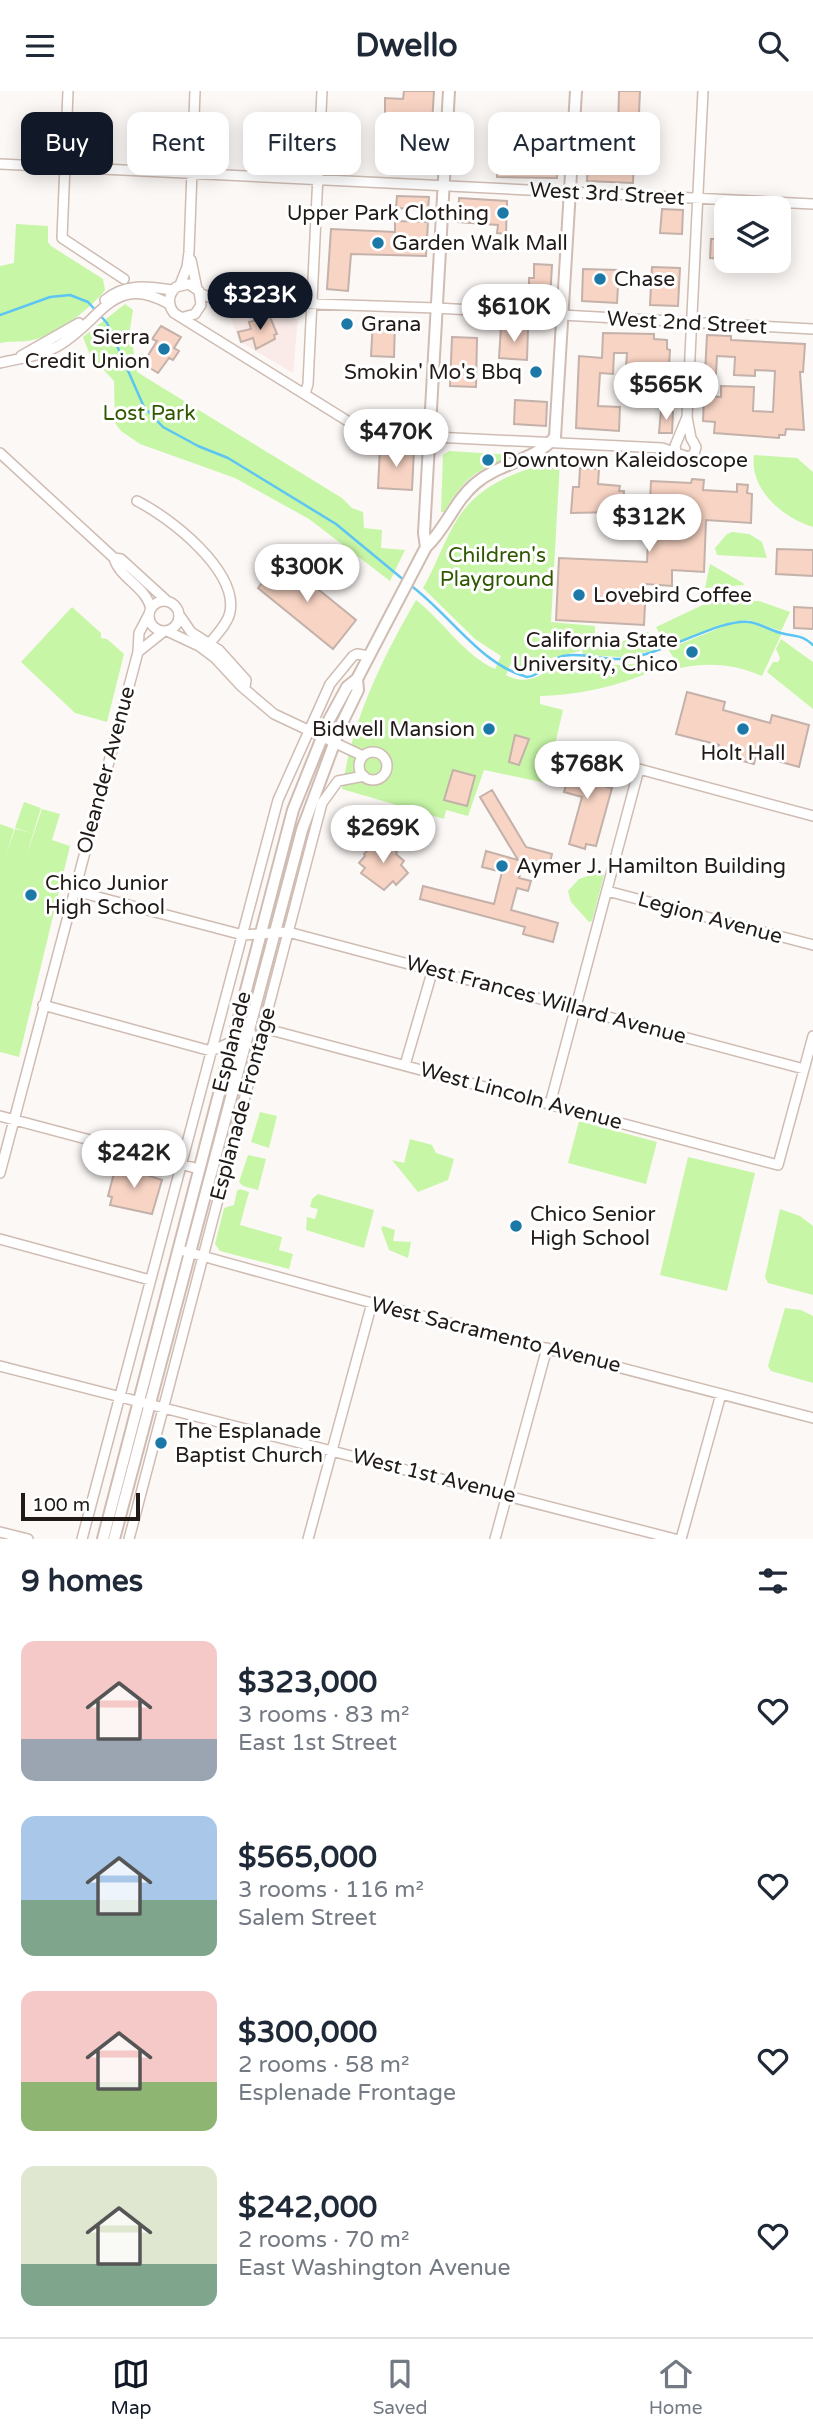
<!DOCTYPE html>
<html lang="en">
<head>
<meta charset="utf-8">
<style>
	body { margin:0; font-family:"Varela Round",sans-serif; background:#f2f2f3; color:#1f2937; height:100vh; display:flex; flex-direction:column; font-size:26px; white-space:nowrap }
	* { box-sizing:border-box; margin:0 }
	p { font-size:23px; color:#747a83 }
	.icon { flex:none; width:38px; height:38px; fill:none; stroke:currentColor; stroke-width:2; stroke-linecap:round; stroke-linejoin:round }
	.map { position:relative; height:1448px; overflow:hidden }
	.panel { display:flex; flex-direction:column; background:#fff; flex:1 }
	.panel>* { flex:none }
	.guide { position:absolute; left:21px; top:21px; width:772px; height:63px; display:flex; gap:14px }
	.tools { position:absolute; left:714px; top:105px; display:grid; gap:14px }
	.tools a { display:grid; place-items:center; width:77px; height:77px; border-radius:14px; background:#fff; box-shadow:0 4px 18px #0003; font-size:35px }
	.scale { position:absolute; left:21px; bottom:18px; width:119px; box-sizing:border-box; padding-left:7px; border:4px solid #211a17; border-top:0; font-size:19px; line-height:24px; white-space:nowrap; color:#211a17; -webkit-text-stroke:5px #fff; paint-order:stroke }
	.price { position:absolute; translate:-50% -60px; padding:0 16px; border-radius:24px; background:#fff; color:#222; font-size:23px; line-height:46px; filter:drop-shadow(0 2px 4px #0008) }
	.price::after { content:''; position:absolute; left:50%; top:42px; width:21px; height:16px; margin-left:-10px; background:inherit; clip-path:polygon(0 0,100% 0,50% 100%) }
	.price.active { background:#111827; color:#fff }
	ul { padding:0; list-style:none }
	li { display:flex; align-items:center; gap:21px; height:175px; padding:0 21px }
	li span { display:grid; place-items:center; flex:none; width:196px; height:140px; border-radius:14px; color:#555 }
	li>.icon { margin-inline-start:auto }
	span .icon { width:84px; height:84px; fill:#fffc; stroke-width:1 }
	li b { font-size:30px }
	h2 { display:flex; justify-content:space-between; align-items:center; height:84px; padding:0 21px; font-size:30px }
	.chip { padding:0 24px; border-radius:14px; background:#fff; box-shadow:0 4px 18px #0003; font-size:24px; line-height:63px }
	.chip.active { background:#111827; color:#fff }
	header { display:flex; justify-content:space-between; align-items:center; height:91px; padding:0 21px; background:#fff; font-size:32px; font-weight:700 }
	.tab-bar { display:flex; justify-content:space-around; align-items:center; height:98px; border-top:2px solid #e0e1e3; background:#fff; font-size:19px; color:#747a83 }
	.tab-bar a { display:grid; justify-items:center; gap:4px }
	.tab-bar .active { color:#111827 }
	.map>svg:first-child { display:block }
</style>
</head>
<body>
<header><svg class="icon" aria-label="menu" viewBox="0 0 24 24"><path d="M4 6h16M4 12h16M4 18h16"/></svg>Dwello<svg class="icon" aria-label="search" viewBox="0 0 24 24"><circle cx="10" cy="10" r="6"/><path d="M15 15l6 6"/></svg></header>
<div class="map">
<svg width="813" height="1448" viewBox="0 0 813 1448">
	<rect width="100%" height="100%" fill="#fcf8f6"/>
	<path fill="#fbebe8" d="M230 224 298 228 293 282 239 250Z"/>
	<path fill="#c7f6a7" d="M16 133 48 135V151L51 155 103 188 105 199C91 218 51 248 27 250 18 251 10 250 0 252V175L14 172Z
		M125 213 133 219 130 238 137 281 342 407 352 417 363 421 364 437 382 439 381 457 405 459 390 490 309 428 235 387 140 353 121 340 115 332 114 290 90 264 83 246Z
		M449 360 516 364V365C475 379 466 385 444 421H441L443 364Z
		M754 364 797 367 813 381V436C783 427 749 398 754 364Z
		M560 370 551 531 595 535V552L615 553 648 541 656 559 621 566 583 564 581 551H587L579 550 580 560 543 569 540 576 525 580 511 572 506 584C525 594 537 587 553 576L560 581 578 578 582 570C608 576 635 576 659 566L662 575C626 594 581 604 540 605V613L563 619 546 692 484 679 468 725 446 719 444 728 342 698C352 629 382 568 416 509 443 530 464 564 495 578L501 565 475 548 423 497C436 475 445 446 460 424 483 391 522 378 560 370Z
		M732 441 749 443 762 451 767 467 717 464 715 457 727 443Z
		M710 473 743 492 744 494 705 497Z
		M724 510H759L790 521 781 540 749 529 732 531 667 557 656 536 707 512Z
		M72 516 101 542V547L107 548 124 563 107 631 75 622 21 571Z
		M749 531 782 542 762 585C734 573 709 571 680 577L668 558 732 532Z
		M781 548 813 571V618L767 581 773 571H778L780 567 776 558Z
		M24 711 41 717 25 769 42 718 60 723 52 749 70 755 19 966 0 961V733L14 738 6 764 15 738 31 742 15 737Z
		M593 783 604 784 592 830 589 831 571 811 568 800 579 788Z
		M260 1021 277 1025 269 1057 251 1051Z
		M579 1030 657 1051 646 1093 568 1072Z
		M410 1048 432 1054 436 1062 454 1068 448 1089 418 1101 392 1069 404 1072Z
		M248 1064 266 1068 258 1099 243 1095 239 1091Z
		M688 1066 755 1082 727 1200 660 1184Z
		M240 1098 249 1101 240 1134 282 1146 279 1159 293 1163 289 1178 220 1160 215 1153 224 1117 234 1114 237 1100Z
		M318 1103 374 1119 364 1157 306 1139 307 1126 315 1128 318 1118 310 1116 312 1108Z
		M780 1118 800 1125 813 1135V1204L768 1192 765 1186Z
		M383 1135 395 1139 393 1150 411 1151 408 1167 389 1159 381 1137Z
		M785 1217 801 1219 813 1225V1292L771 1280 768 1275Z"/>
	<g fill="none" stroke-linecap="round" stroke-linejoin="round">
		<path stroke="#5cc5f3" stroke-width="2.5" d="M0 224 50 206 70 204 88 211 107 232 144 316 163 336 198 355 228 367 336 433 405 490
			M410 494C449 522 479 573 527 586 542 585 548 568 563 565 582 561 602 569 622 568 661 565 720 527 749 531 762 533 773 541 785 543 798 546 802 544 813 554"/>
	</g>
	<path fill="#f8d4c4" stroke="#c4b1a9" stroke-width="2" d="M404 0H434L432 33 385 32V7L403 8Z
		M619 0H640L638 44 618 43Z
		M498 54H510L509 62 535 63V59H545V65L558 66 557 87 497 86Z
		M588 66 634 68 633 92 587 90Z
		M397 105 429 106 428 119 396 117Z
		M459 107 507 110 506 143 497 142 498 134 458 131Z
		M662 118 683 119 682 143 660 142Z
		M717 128H726V168L710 167 711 148H717L715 134Z
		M395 130 428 131 426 165 351 163 348 200 327 198 331 138 395 141Z
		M534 173 552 174 550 209 532 208 533 202 529 201V187H534Z
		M652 176 680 177 678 215 650 214Z
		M583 178 619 179 617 212 582 210Z
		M270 226 277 243 274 244 275 248 256 258 253 247 241 251 238 241 251 238 249 231Z
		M373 230 395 231 394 266 371 265Z
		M161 235 181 246 174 257 179 260 173 269 169 267 158 282 137 269 140 264 147 266 157 250 152 248Z
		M501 236 528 238 527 269 499 267Z
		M603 242 654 243V248L667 249V258L670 259 668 289 625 290 627 262H614L613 283 600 282 598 315 620 316 619 340 576 337 579 265 602 267Z
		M707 244 731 245V249L805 253 803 281H800L804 339 786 338 785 344H779V347L714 342 715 331 703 330 704 305 721 306V295L754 296 753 320 773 321 775 280 755 279V285L734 284 735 266 717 265 716 283 705 282Z
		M452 246 477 247 476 296 450 295Z
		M515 309 547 311 546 335 514 333Z
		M661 320 673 321 672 342H659Z
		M380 356 414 358 412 399 378 397Z
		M580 377 599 378 598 393 620 395 619 400H624L623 416H618L617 421 571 422 573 396H579Z
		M692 388 704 389 703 399 737 401V393L748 394 747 402 752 403 751 432 706 429 704 481 672 479V495L646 493 644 534 556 529 559 467 647 471 651 390 691 392Z
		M777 458 813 459V485L776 483Z
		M281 468 356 529 333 558 258 497Z
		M794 516 813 517V538L794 537Z
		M687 601 725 611 723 619 770 632 772 624 809 634 799 676 756 664 754 673 716 663 719 654 676 643Z
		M515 644 529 648 519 674 509 671Z
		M576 658 587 661 586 665 591 666 587 682 609 688 607 696 612 697 596 755 586 753 585 758 569 753 582 706 564 701Z
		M453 679 475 685 467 715 444 709Z
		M492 699 526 756 552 763 548 780 523 773 519 787 531 790 528 800 517 797 511 819 558 832 553 851 523 843 525 836 420 808 423 795 494 813 502 781 482 776 486 760 518 769 480 706Z
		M379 748 397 761 396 763 404 770 401 774 408 782 396 794 393 790 384 799 361 782 365 777 359 772 365 765 364 763Z
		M126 1074 140 1078 143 1083 162 1089 152 1123 110 1114 112 1106 108 1105 114 1082 118 1084 121 1075 125 1076Z"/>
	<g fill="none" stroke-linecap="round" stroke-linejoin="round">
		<defs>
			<path id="minor" d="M68 0 62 147 124 188
				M0 73 813 113
				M191 169 197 198
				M180 194 187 176 189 161 195 0
				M201 203 220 210 436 217 813 238
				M105 209C125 192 147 195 172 199
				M184 226 195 223 201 214 199 200 189 193 176 196C168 204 167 213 174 222L362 339 373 343 662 357 688 366 694 363 696 356 691 347 687 326
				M21 265 79 232
				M0 272C20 267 39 266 58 255 102 230 112 181 169 213
				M305 303 308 293 322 0
				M676 361 675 355 687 326 703 0
				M0 362 114 467C120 488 146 495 151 518
				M137 410C169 426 238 479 230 521 228 532 217 543 210 552
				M114 467 121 468 167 510
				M149 525a15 15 0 1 1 30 0a15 15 0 1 1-30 0Z
				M180 525 191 541 219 559 246 589 245 596
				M167 540 199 555 215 567 241 595 274 623 363 665
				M138 561 163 541
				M359 675a14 14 0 1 1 28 0a14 14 0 1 1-28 0Z
				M75 800 243 844 288 841 804 978
				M607 800 813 854
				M43 914 211 960 251 942
				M263 937 778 1074 813 945
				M405 974 433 878
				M550 1013 639 678 813 725
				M0 1025 199 1078
				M0 1082 138 561 139 542 149 523
				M0 1148 150 1189
				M184 1160 372 1212 813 1327
				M0 1275 675 1448
				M0 1441 28 1448
				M82 1448 278 709 330 593 353 565 357 563 369 565
				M129 1448 322 712 338 690 364 685
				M308 1448 372 1212
				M495 1448 547 1257
				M681 1448 721 1303"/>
			<path id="major" d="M426 456 424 442 449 0
				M103 1448 293 719 329 629 347 596 357 588 426 456C446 438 454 410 476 392 501 371 535 370 555 346L576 0
				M114 1448 302 739 341 634 358 599 357 588"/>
		</defs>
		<use href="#minor" stroke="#cfbcb3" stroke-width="12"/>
		<use href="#major" stroke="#cfbcb3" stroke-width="14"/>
		<use href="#minor" stroke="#fff" stroke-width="9"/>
		<use href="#major" stroke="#fff" stroke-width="10"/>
	</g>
	<g fill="#1c79a7" stroke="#fff" stroke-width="2.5">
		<circle cx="503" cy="122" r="7"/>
		<circle cx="378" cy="152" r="7"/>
		<circle cx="600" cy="188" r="7"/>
		<circle cx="347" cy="233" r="7"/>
		<circle cx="164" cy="258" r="7"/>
		<circle cx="536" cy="281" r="7"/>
		<circle cx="488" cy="369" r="7"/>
		<circle cx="579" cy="504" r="7"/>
		<circle cx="692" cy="561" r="7"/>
		<circle cx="489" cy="638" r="7"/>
		<circle cx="743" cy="638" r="7"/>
		<circle cx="502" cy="775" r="7"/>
		<circle cx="31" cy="804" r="7"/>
		<circle cx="516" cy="1135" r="7"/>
		<circle cx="161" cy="1352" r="7"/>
	</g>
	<g text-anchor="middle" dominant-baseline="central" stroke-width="6" stroke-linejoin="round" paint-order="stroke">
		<g font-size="21" fill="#211a17" stroke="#fff">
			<text transform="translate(607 103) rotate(3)">West 3rd Street</text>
			<text transform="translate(687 232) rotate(3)">West 2nd Street</text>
			<text transform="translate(106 679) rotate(-75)">Oleander Avenue</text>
			<text transform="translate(710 827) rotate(15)">Legion Avenue</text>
			<text transform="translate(546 909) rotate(15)">West Frances Willard Avenue</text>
			<text transform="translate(232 951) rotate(-76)">Esplanade</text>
			<text transform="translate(521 1005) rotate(15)">West Lincoln Avenue</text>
			<text transform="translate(243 1013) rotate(-75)">Esplanade Frontage</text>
			<text transform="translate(496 1244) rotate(14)">West Sacramento Avenue</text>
			<text transform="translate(434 1385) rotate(14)">West 1st Avenue</text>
		</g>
		<g font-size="21" fill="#211a17" stroke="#fff" text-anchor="start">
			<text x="489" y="122" text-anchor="end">Upper Park Clothing</text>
			<text x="392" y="152">Garden Walk Mall</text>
			<text x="614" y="188">Chase</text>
			<text x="361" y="233">Grana</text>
			<text x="150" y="246" text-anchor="end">Sierra<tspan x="150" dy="24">Credit Union</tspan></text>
			<text x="522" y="281" text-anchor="end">Smokin' Mo's Bbq</text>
			<text x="502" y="369">Downtown Kaleidoscope</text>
			<text x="593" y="504">Lovebird Coffee</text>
			<text x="678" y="549" text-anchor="end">California State<tspan x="678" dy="24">University, Chico</tspan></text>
			<text x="475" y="638" text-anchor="end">Bidwell Mansion</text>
			<text x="743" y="662" text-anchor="middle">Holt Hall</text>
			<text x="516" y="775">Aymer J. Hamilton Building</text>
			<text x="45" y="792">Chico Junior<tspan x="45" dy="24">High School</tspan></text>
			<text x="530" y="1123">Chico Senior<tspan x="530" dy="24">High School</tspan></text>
			<text x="175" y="1340">The Esplanade<tspan x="175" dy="24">Baptist Church</tspan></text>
		</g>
		<g font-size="21" fill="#305800" stroke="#fff">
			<text x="149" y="322">Lost Park</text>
			<text x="497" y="464">Children's<tspan x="497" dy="24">Playground</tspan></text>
		</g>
	</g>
</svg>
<div class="tools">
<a><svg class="icon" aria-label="layers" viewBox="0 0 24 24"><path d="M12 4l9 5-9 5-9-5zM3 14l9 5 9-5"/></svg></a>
</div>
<div class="scale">100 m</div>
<b class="price active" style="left:260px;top:241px">$323K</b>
<b class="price" style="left:514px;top:253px">$610K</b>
<b class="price" style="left:666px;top:331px">$565K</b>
<b class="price" style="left:396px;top:378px">$470K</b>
<b class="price" style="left:649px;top:463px">$312K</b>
<b class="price" style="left:307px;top:513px">$300K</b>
<b class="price" style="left:587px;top:710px">$768K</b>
<b class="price" style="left:383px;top:774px">$269K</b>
<b class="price" style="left:134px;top:1099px">$242K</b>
<div class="guide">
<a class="chip active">Buy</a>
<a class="chip">Rent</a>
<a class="chip">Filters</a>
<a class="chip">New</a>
<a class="chip">Apartment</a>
</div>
</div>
<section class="panel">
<h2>9 homes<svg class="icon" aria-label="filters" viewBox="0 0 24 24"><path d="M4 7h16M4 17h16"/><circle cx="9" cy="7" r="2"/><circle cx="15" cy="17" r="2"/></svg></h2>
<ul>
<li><span style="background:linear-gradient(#f6c9c9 70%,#9aa5b1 0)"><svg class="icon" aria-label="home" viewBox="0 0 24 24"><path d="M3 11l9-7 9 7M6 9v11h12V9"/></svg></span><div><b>$323,000</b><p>3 rooms · 83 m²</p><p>East 1st Street</p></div><svg class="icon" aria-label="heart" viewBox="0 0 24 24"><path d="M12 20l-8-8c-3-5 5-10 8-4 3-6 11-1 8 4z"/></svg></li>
<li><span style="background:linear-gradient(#a9c7e8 60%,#7fa58c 0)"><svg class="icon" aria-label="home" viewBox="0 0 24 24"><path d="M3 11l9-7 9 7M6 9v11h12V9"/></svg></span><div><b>$565,000</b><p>3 rooms · 116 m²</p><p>Salem Street</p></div><svg class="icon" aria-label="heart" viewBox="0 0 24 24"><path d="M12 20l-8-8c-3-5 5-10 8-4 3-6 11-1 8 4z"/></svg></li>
<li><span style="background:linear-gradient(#f6c9c9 65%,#8fb573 0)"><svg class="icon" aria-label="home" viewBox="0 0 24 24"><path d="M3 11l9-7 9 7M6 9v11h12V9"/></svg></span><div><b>$300,000</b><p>2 rooms · 58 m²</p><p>Esplenade Frontage</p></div><svg class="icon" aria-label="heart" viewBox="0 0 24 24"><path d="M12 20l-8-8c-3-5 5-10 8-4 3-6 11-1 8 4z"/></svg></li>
<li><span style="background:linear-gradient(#dfe7d0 70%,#7fa58c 0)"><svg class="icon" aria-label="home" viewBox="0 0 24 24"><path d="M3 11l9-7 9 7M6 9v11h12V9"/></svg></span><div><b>$242,000</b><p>2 rooms · 70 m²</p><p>East Washington Avenue</p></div><svg class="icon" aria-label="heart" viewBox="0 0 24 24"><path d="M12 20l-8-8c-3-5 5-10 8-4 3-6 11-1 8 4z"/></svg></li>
</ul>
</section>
<nav class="tab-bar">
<a class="active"><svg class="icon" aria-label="map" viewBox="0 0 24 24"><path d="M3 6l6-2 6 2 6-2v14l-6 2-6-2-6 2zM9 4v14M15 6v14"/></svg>Map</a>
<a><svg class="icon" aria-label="saved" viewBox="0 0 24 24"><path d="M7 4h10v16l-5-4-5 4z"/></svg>Saved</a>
<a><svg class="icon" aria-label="home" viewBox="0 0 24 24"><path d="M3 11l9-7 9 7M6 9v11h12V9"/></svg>Home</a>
</nav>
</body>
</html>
